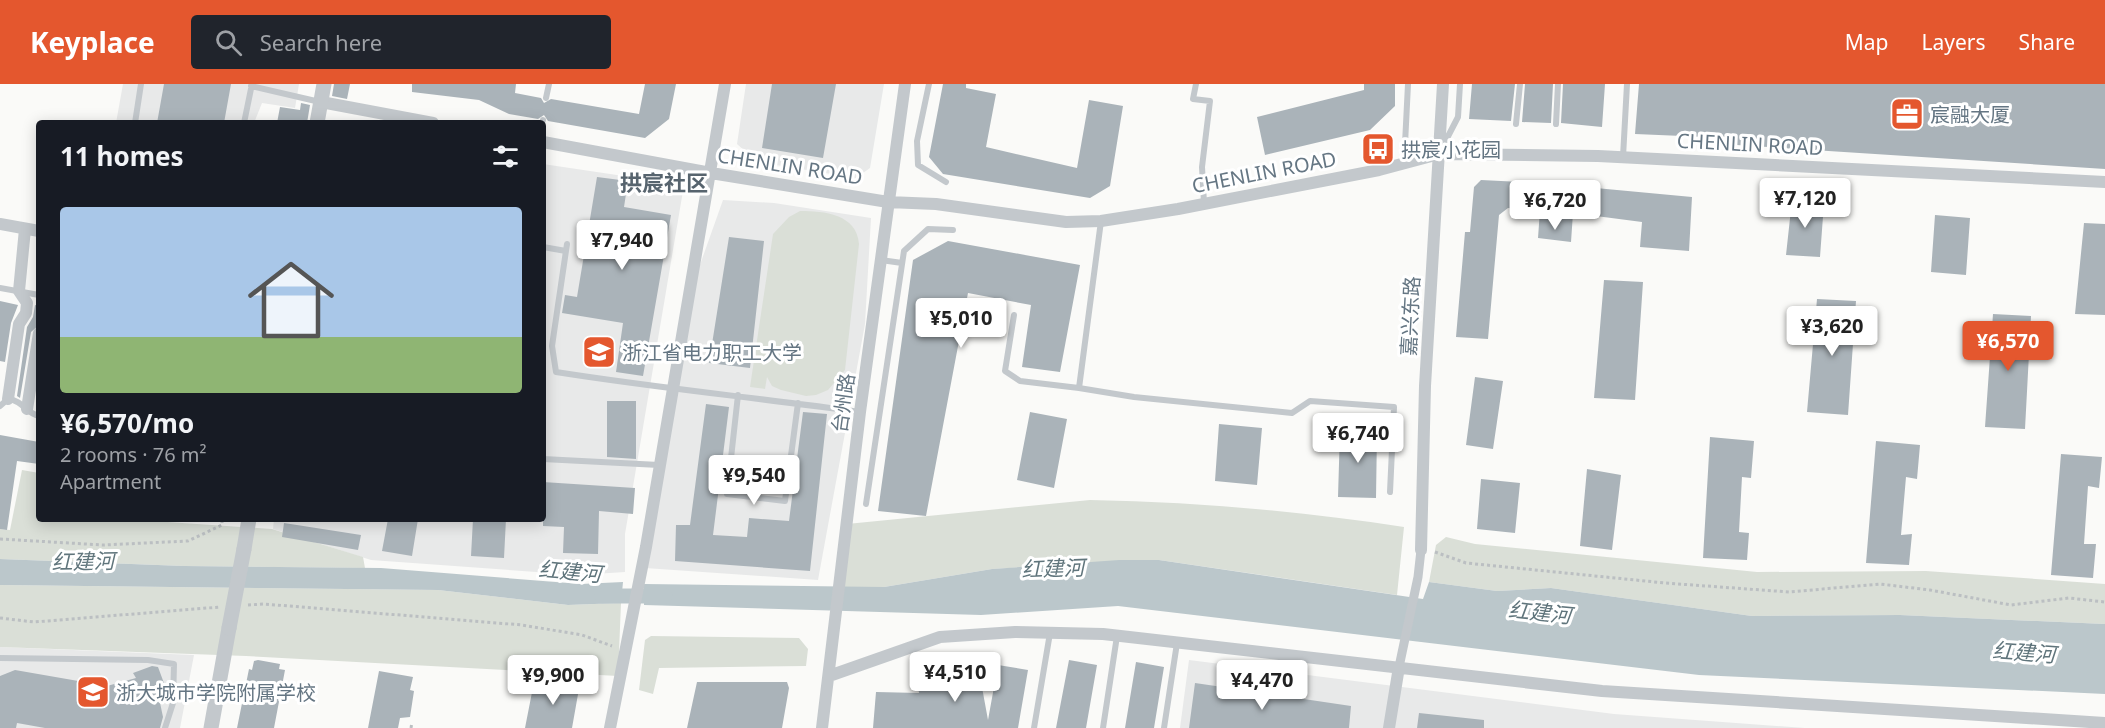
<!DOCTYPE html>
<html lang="en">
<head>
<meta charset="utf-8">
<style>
	body { margin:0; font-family:"Noto Sans","Noto Sans SC",sans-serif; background:#20242c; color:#f1f3f6; height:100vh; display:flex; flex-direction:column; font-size:22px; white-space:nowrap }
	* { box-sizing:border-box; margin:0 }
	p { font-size:20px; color:#9ea1a6 }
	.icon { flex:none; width:33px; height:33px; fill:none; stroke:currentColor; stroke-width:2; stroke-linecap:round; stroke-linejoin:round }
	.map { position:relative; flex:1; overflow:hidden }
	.sheet { position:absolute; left:36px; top:36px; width:510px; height:402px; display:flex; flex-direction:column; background:#171b24; border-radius:6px; box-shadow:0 3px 15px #0003 }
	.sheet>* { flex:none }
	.price { position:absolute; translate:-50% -51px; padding:0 14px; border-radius:6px; background:#fff; color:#222; font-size:20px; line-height:39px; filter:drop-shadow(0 2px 3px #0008) }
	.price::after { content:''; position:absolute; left:50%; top:36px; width:18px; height:14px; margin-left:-9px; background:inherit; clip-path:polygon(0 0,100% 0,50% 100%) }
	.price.on { background:#e4572e; color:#fff }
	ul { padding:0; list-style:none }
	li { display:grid; align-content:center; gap:12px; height:318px; padding:0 24px }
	li span { display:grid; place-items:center; height:186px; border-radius:6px; color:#555 }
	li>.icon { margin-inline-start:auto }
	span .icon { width:108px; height:108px; fill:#fffc; stroke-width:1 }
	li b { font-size:26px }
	h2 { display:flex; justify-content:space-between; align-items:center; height:72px; padding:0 24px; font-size:26px }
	header { display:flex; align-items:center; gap:36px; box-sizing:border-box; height:84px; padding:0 30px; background:#e4572e; color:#fff }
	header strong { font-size:28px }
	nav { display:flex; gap:33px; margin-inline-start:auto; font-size:21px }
	.search { width:420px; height:54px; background:#20242c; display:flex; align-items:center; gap:15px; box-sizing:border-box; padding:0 21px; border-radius:6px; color:#9ea1a6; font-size:22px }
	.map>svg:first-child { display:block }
</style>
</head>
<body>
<header>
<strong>Keyplace</strong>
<div class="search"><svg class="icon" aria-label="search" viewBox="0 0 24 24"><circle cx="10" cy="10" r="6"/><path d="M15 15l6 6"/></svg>Search here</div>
<nav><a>Map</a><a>Layers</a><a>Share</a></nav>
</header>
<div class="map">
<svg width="2105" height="644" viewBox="0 0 2105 644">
	<rect width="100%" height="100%" fill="#fafaf8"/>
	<path fill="#e8e9e9" d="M123 0H299L295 24 262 19 254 39H116Z
		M746 0H884L870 84 856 94 757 78 737 60Z
		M543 80 684 101 625 450V488L579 491 371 476 273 445 274 435H543Z
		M723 116 774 119 871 134 865 240 818 496 645 484 685 223Z
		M0 563 194 571 180 644H0Z
		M1189 576 1614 630 1805 644H1180Z"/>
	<path fill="#dadfd7" d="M800 127C824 127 857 130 859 160L845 286 828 306 816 311 806 312 781 306 772 302 767 293 765 305 750 303 773 150 789 133Z
		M22 386 39 389V435H123L272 445 363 473 365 484 184 482 0 475V445L10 446Z
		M1090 416C1196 418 1300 427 1404 443L1397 511 1159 476 992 485 884 503H840L847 440Z
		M1446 453 1475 460 1757 488 1926 487 2105 500V540L1900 531 1752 532 1551 504 1497 507 1429 498 1436 461Z
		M0 501 438 506 568 521 621 519 618 592 246 572 0 563Z
		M651 552 799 554 808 565 806 582 659 584 653 610 639 606 645 556Z"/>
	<path fill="#bbc7cb" d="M0 475 184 482 381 484 581 500 623 498 621 519 568 521 438 506 0 501Z
		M1119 476H1159L1423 515 1429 498 1497 507 1551 504 1752 532 1900 531 2105 540V610L1699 591 1118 522 981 531 644 521V500L884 503 992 485Z"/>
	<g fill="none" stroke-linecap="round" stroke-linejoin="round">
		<path stroke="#bbc7cb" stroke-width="15" d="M602 512H665"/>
	</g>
	<path fill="#aab3b9" d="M164 0H231L224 39H157Z
		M334 0H350L347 15 332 12Z
		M412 0H516L515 9 541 14 544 19 551 15 639 30 645 0H676L669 35 645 54 548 37 544 31 538 35 509 30 479 16 412 8Z
		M772 0H836L823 74 762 64Z
		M943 0H966V4L996 10 986 63 1077 84 1089 16 1123 22 1110 102 1090 114 943 90 929 73Z
		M1364 0H1395V22L1370 46 1265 71 1257 33 1364 6Z
		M1472 0H1515L1511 37 1469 35Z
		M1525 0H1553L1551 39 1522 38Z
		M1563 0H1605L1602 43 1561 39Z
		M1639 0H2105V85L1706 59V53L1635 50Z
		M301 19 310 21 307 39H277L280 23 300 26Z
		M597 93 628 97 624 123 671 131 643 292 616 288 623 239 562 229 565 211 577 213Z
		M1481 96 1542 99 1692 113 1689 167 1640 163 1642 138 1573 129 1571 158 1538 154 1540 126 1508 124 1499 131 1488 255 1456 253 1465 148H1470L1474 103Z
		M1792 116 1824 119 1820 173 1786 171Z
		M1935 131 1970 134 1966 191 1931 188Z
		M2084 139 2105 140V231L2075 230Z
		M729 153 764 157 750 284 709 279Z
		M948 157 1080 181 1060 288 1022 283 1031 221 968 209 926 432 878 427 913 176Z
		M1604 196 1643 198 1635 316 1594 314Z
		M1817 215 1856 217 1848 331 1807 328Z
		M0 217 18 221 11 239 5 278 0 277Z
		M35 221 39 222V241L31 248 20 314 17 312 27 243 33 233Z
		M1993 230 2031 232 2025 345 1985 343Z
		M1475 293 1503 297 1493 365 1466 361Z
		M607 317H636V375L607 373Z
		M706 320 729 323 713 451 747 453 749 434 789 437 803 328 827 330 810 487 675 477 676 441H690Z
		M1030 328 1067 335 1054 404 1017 396Z
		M1219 340 1262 344 1257 401 1215 397Z
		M1340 346 1377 348 1376 414 1338 413Z
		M0 351 39 358V380L17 377 7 446 0 445Z
		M1710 353 1754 357 1751 394 1742 393 1739 448 1749 449 1747 476 1703 474Z
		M1876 357 1920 361 1917 395 1906 393 1901 451 1912 450 1909 481 1866 479Z
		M2061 370 2102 373 2099 404 2088 402 2084 460H2096L2093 494 2051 491Z
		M1587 385 1621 391 1612 466 1580 462Z
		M1481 395 1520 399 1515 449 1477 445Z
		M543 398 635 404 633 430 599 427 598 470 563 469 564 443 543 442Z
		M388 435H418L412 472 382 467Z
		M473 435H506L504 474 471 472Z
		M284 439 361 451 358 466 282 453Z
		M258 576 280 580 279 585 285 586 274 644H237L249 585 252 586 254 577Z
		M1069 576 1097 581 1086 644H1056Z
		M1136 578 1164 583 1154 644H1125Z
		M998 581 1028 586 1018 644H873L876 608 919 609 917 596 979 587 988 636Z
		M152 582 158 583 168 610 159 614 163 633 160 644H45L17 639 16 644H0V592L15 586 107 602 136 594 133 589Z
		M379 587 413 593 410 606 414 607 410 633 400 634 398 644H368Z
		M564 596 580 599 572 644H525L534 598 563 604Z
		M697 598H787L789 604 782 644H687Z
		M1195 599 1351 622 1349 644H1189Z
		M1419 629 1484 636V644H1417Z"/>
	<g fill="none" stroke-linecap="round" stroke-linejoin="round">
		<path stroke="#bbbfc2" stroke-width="3" stroke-dasharray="3 3" stroke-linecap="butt" d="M0 455 103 461 188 457 222 441V435
			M1435 468 1466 479 1665 499 1789 508 1880 500 1930 506 2011 521 2069 514 2105 518
			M248 521 264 520 522 541 582 551 612 562
			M0 534 34 538 220 523
			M411 644 412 638"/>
		<path stroke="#c3c8cc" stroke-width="6" d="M929 0 917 57 918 81 946 98
			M1196 0 1193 15 1210 17 1202 83 1204 119
			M251 2 320 18
			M546 14 549 0
			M135 39 141 0
			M244 39 252 0
			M542 39 543 36
			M1516 40 1520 0
			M1556 40 1558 0
			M1443 62 1458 33 1460 0
			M1623 73 1627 0
			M1404 80 1408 0
			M1101 137 1079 304 1134 313 1292 329 1310 317 1394 323 1390 408
			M567 160 552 262 556 288C657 304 759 314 860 328
			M543 163 566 167
			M881 176 902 179
			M0 204 39 211
			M1014 231 1005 287 1020 297 1079 304
			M738 311 727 410 785 417 798 319
			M0 322 8 315C24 317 25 329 39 332
			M543 375 659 381
			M866 420 904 167 928 145 953 146
			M0 574 148 576 174 580 173 619 165 644
			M1034 644 1050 549
			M1103 644 1117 552
			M1164 644 1177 559"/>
		<path stroke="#c3c8cc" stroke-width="9" d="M1399 583 1418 493 1421 466"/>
		<path stroke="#c3c8cc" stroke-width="12" d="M321 18 433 39
			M543 58 711 89 888 118 936 120 1066 138 1101 137 1178 125 1379 86 1439 70 1598 72 2105 98
			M0 140 39 147
			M8 315 19 240 26 229 27 219 19 207 25 145
			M27 325 39 249
			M1421 466 1425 302 1443 0
			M829 592 940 553 1015 548 1103 550 1602 607 2105 639
			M610 644 646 463 725 0
			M822 644 860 328 905 0
			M1389 644 1399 583"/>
		<path stroke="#c3c8cc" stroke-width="15" d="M317 39 324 0
			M244 465 249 435
			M211 644 229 544"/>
		<path stroke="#c3c8cc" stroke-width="15" d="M229 544 244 465"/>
	</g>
	<defs>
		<symbol id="office-square" viewBox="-11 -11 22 22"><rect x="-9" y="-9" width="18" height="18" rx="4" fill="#e4572e" stroke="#fff"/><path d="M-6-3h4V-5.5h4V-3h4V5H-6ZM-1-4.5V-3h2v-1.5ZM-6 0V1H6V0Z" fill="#fff"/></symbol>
		<symbol id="bus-square" viewBox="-11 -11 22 22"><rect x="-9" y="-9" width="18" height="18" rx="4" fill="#e4572e" stroke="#fff"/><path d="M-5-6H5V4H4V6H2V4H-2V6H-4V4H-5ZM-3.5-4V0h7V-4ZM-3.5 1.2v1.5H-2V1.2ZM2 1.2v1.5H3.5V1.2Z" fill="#fff"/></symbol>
		<symbol id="university-square" viewBox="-11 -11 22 22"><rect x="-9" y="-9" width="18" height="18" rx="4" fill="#e4572e" stroke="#fff"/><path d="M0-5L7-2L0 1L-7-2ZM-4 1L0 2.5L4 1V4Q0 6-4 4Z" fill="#fff"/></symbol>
		<symbol id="school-square" viewBox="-11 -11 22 22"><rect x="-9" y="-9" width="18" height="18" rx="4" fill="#e4572e" stroke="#fff"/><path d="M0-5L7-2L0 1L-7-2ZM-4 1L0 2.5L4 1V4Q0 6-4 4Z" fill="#fff"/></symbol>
	</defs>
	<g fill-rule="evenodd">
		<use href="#office-square" x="1888" y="11" width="38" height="38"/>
		<use href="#bus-square" x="1359" y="46" width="38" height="38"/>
		<use href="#university-square" x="580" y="249" width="38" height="38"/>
		<use href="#school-square" x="74" y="589" width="38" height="38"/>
	</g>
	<g text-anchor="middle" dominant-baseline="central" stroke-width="6" stroke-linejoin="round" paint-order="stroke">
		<g font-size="20" fill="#657683" stroke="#fff" text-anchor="start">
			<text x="1930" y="30">宸融大厦</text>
			<text x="1401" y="65">拱宸小花园</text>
			<text x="622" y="268">浙江省电力职工大学</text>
			<text x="116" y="608">浙大城市学院附属学校</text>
		</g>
		<g font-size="20" fill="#657683" stroke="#fff">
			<text transform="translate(1750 60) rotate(3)">CHENLIN ROAD</text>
			<text transform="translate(790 82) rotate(9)">CHENLIN ROAD</text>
			<text transform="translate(1264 88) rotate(-11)">CHENLIN ROAD</text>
			<text transform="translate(1410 232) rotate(-87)">嘉兴东路</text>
			<text transform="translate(843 319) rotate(-82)">台州路</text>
		</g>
		<g font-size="21" font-style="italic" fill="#60757c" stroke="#fff">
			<text transform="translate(83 477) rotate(-1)">红建河</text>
			<text transform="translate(1053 484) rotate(-2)">红建河</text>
			<text transform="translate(570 487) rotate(5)">红建河</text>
			<text transform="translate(1540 528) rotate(6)">红建河</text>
			<text transform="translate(2024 568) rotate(4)">红建河</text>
		</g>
		<g font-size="22" font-weight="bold" fill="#57646e" stroke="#fff">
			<text x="664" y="98">拱宸社区</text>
		</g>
	</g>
</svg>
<b class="price" style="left:1805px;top:145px">¥7,120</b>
<b class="price" style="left:1555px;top:147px">¥6,720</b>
<b class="price" style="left:622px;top:187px">¥7,940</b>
<b class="price" style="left:961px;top:265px">¥5,010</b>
<b class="price" style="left:1832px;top:273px">¥3,620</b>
<b class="price on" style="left:2008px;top:288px">¥6,570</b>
<b class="price" style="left:1358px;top:380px">¥6,740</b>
<b class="price" style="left:754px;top:422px">¥9,540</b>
<b class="price" style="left:955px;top:619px">¥4,510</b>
<b class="price" style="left:553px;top:622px">¥9,900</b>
<b class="price" style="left:1262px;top:627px">¥4,470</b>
<section class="sheet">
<h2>11 homes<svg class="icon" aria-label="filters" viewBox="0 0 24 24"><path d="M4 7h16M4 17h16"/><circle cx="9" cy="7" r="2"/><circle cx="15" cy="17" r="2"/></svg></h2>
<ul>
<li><span style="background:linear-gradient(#a9c7e8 70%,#8fb573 0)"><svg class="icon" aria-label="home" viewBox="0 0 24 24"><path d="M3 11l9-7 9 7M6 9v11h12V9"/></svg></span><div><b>¥6,570/mo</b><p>2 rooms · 76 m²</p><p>Apartment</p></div></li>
</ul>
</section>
</div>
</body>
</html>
